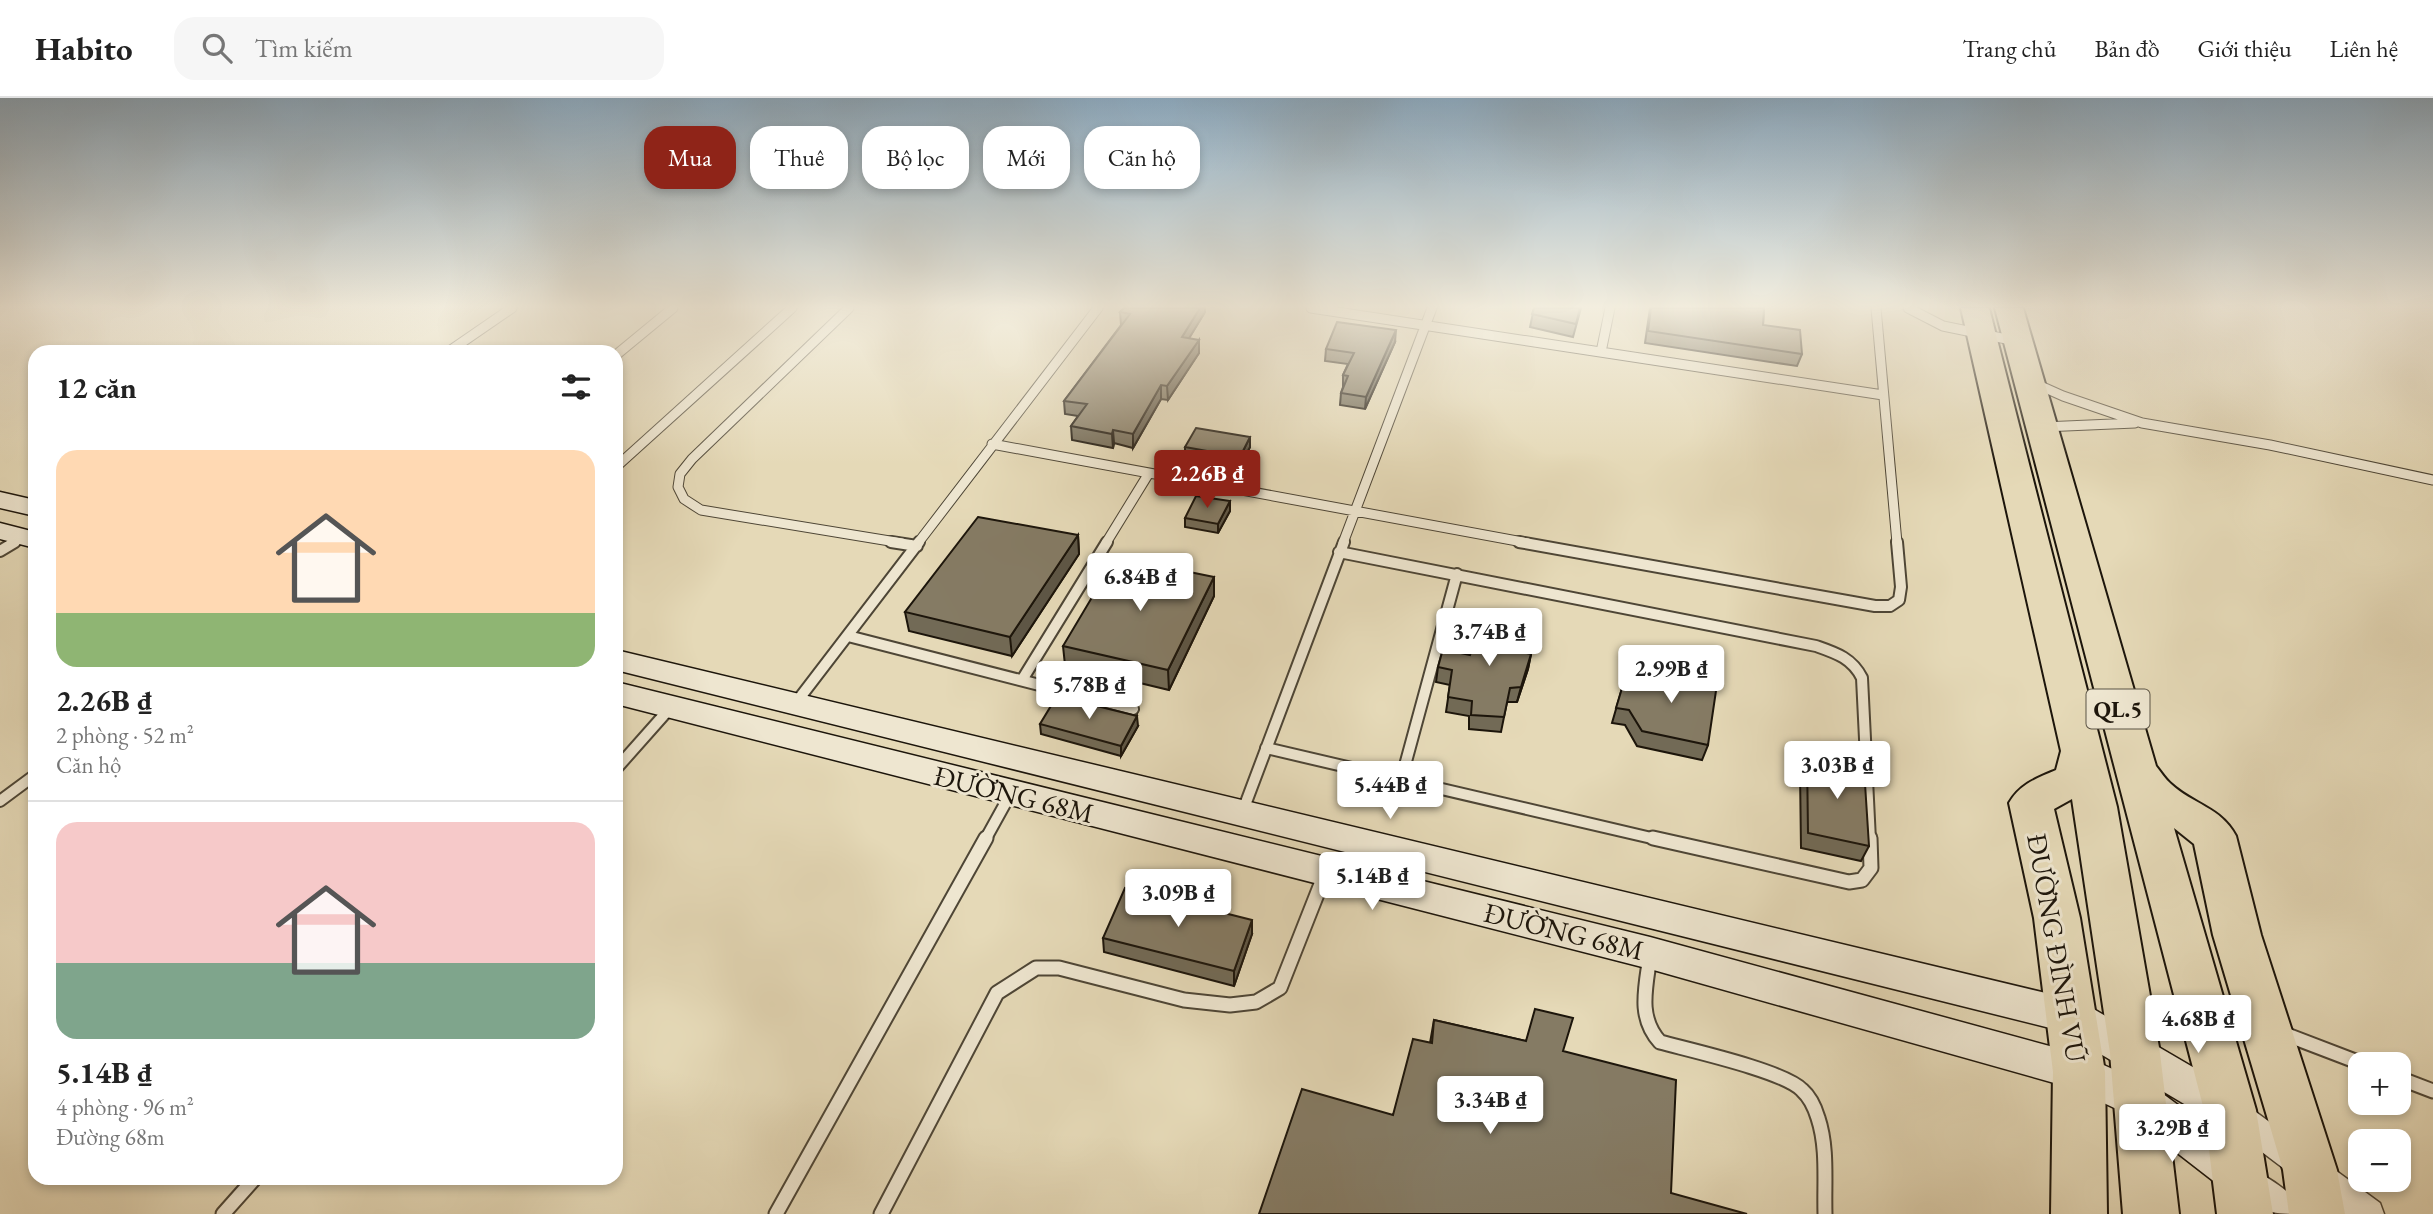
<!DOCTYPE html>
<html lang="vi">
<head>
<meta charset="utf-8">
<style>
	body { margin:0; font-family:"EB Garamond",serif; background:#f6f6f6; color:#222; height:100vh; display:flex; flex-direction:column; font-size:26px; white-space:nowrap }
	* { box-sizing:border-box; margin:0 }
	p { font-size:23px; color:#767676 }
	.icon { flex:none; width:38px; height:38px; fill:none; stroke:currentColor; stroke-width:2; stroke-linecap:round; stroke-linejoin:round }
	.map { position:relative; flex:1; overflow:hidden }
	.panel { position:absolute; left:28px; top:247px; width:595px; height:840px; display:flex; flex-direction:column; background:#fff; border-radius:21px; box-shadow:0 4px 10px #0003 }
	.panel>* { flex:none }
	.top-card { position:absolute; left:644px; top:28px; width:665px; height:63px; display:flex; gap:14px }
	.controls { position:absolute; left:2348px; top:954px; display:grid; gap:14px }
	.controls a { display:grid; place-items:center; width:63px; height:63px; border-radius:14px; background:#fff; box-shadow:0 4px 10px #0003; font-size:35px }
	.price { position:absolute; translate:-50% -60px; padding:0 16px; border-radius:7px; background:#fff; color:#222; font-size:23px; line-height:46px; filter:drop-shadow(0 2px 4px #0008) }
	.price::after { content:''; position:absolute; left:50%; top:42px; width:21px; height:16px; margin-left:-10px; background:inherit; clip-path:polygon(0 0,100% 0,50% 100%) }
	.price.current { background:#8f2418; color:#fff }
	ul { padding:0; list-style:none }
	li { display:grid; align-content:center; gap:14px; height:371px; padding:0 28px }
	li+li { border-top:2px solid #e0e0e0 }
	li span { display:grid; place-items:center; height:217px; border-radius:21px; color:#555 }
	li>.icon { margin-inline-start:auto }
	span .icon { width:126px; height:126px; fill:#fffc; stroke-width:1 }
	li b { font-size:30px }
	h2 { display:flex; justify-content:space-between; align-items:center; height:84px; padding:0 28px; font-size:30px }
	.tag { padding:0 24px; border-radius:21px; background:#fff; box-shadow:0 4px 10px #0003; font-size:24px; line-height:63px }
	.tag.current { background:#8f2418; color:#fff }
	header { display:flex; align-items:center; gap:42px; box-sizing:border-box; height:98px; padding:0 35px; background:#fff; border-bottom:2px solid #e0e0e0 }
	header strong { font-size:33px }
	nav { display:flex; gap:38px; margin-inline-start:auto; font-size:24px }
	.search { width:490px; height:63px; background:#f6f6f6; display:flex; align-items:center; gap:18px; box-sizing:border-box; padding:0 24px; border-radius:21px; color:#767676; font-size:26px }
	.map>svg:first-child { display:block }
</style>
</head>
<body>
<header>
<strong>Habito</strong>
<div class="search"><svg class="icon" aria-label="search" viewBox="0 0 24 24"><circle cx="10" cy="10" r="6"/><path d="M15 15l6 6"/></svg>Tìm kiếm</div>
<nav><a>Trang chủ</a><a>Bản đồ</a><a>Giới thiệu</a><a>Liên hệ</a></nav>
</header>
<div class="map">
<svg width="2433" height="1116" viewBox="0 0 2433 1116">
	<rect width="100%" height="100%" fill="#e5d9b7"/>
	<filter id="stains"><feTurbulence type="fractalNoise" baseFrequency=".00286" numOctaves="4"/><feColorMatrix values="0 0 0 0 .2 0 0 0 0 .09 0 0 0 0 .02 0 0 0 .5 -.17"/></filter>
	<radialGradient id="worn" r=".72"><stop offset=".6" stop-color="#630" stop-opacity="0"/><stop offset="1" stop-color="#630" stop-opacity=".3"/></radialGradient>
	<g fill="none" stroke-linecap="round" stroke-linejoin="round">
		<defs>
			<path id="lane-far2" d="M849 210 692 361 680 376 678 389 684 401 701 412 902 445
				M1311 210 1883 297
				M1876 210 1897 445
				M1908 210 1943 228 2016 243
				M448 254 512 210
				M1601 254 1610 210
				M616 257 673 210
				M2034 285 2063 298 2142 325 2270 347 2433 382
				M2043 329 2135 325
				M992 346 1528 445
				M616 369 792 210
				M12 445 22 439
				M918 445 1098 210
				M1106 445 1149 375
				M1343 445 1432 210"/>
			<path id="lane-far1" d="M891 444 917 448
				M1519 444 1875 508H1890L1899 502 1901 489 1897 444
				M0 453 15 444
				M1339 454 1816 548C1836 555 1852 560 1862 580L1870 742
				M848 538 1133 611
				M1022 582 1107 444
				M795 606 919 444
				M1266 650 1660 742
				M616 671 671 609
				M1401 682 1457 476
				M0 703 35 677
				M1242 715 1344 444
				M985 742 1011 695"/>
			<path id="lane" d="M1653 740 1849 784 1862 782 1871 770 1870 740
				M1650 858C1646 889 1637 919 1660 944 1689 952 1784 973 1802 992 1810 999 1815 1010 1818 1020 1828 1050 1824 1084 1825 1116
				M2282 935 2363 966
				M2399 980 2433 993
				M223 1116 255 1080
				M776 1116 986 740
				M881 1116 997 895 1036 870H1059L1184 902 1230 907 1256 904 1280 890 1325 776"/>
			<path id="street" d="M2239 1006 2249 1009 2380 1105 2384 1116H2344L2229 1029 2225 1019 2229 1009Z
				M2250 1071C2269 1079 2297 1097 2305 1116 2276 1116 2249 1116 2235 1086L2239 1076Z"/>
			<path id="secondary" d="M0 394 35 402V418L0 410Z
				M0 425 35 434V450L0 441Z
				M616 552 2071 901 2085 906 2244 999 2250 1012 2244 1025 2230 1031 2216 1025 2062 933 616 572Z
				M616 584 1650 839 2079 956 2155 990 2255 1064 2261 1078 2255 1092 2240 1098 2225 1092 2127 1016 2072 990 1650 871 616 606Z"/>
			<path id="highway" d="M1961 210H1989L2117 709 2160 955 2179 1116H2123L2110 955 2072 701 2054 711 2080 820 2105 974 2107 1116H2051L2053 974 2034 820 2009 705C2020 686 2037 680 2056 672L2061 653Z
				M1995 210H2023L2156 668C2161 674 2165 681 2171 686 2192 706 2221 709 2236 738L2261 837 2337 1072 2345 1116H2289L2283 1072 2213 837 2194 746 2174 730 2256 1012 2273 1116H2217L2204 1012Z"/>
		</defs>
		<use href="#lane-far2" stroke="#4e4636" stroke-width="11"/>
		<use href="#lane-far1" stroke="#4e4636" stroke-width="14"/>
		<use href="#lane" stroke="#4e4636" stroke-width="17"/>
		<use href="#street" stroke="#4e4636" stroke-width="3"/>
		<use href="#secondary" stroke="#1c150b" stroke-width="3"/>
		<use href="#highway" stroke="#1c150b" stroke-width="4"/>
		<use href="#lane-far2" stroke="#eee6d0" stroke-width="9"/>
		<use href="#lane-far1" stroke="#eee6d0" stroke-width="10"/>
		<use href="#lane" stroke="#eee6d0" stroke-width="13"/>
		<use href="#street" fill="#eee6d0" fill-rule="evenodd"/>
		<use href="#secondary" fill="#eee6d0" fill-rule="evenodd"/>
		<use href="#highway" fill="#e5d9b7" fill-rule="evenodd"/>
	</g>
	<path fill="#726a56" stroke="#1c150b" stroke-width="2" d="M1124 210H1205V214L1189 240 1199 255 1168 302 1161 301 1133 350 1114 345 1113 350 1072 342 1071 328 1078 318 1065 316 1064 303 1121 227 1120 214Z
		M1534 210H1581L1573 239 1530 229Z
		M1650 210H1764L1763 227 1802 256 1797 268 1645 245Z
		M1395 244 1365 311 1340 307 1341 295 1343 289V277L1348 266 1325 263 1326 251Z
		M1250 339V349L1240 368 1185 359V349Z
		M1230 403V413L1218 435 1185 429V420Z
		M1078 437 1079 456 1012 558 909 533 905 514Z
		M1214 479V498L1169 592 1065 567 1063 548Z
		M1523 541 1519 554 1531 556 1528 571 1517 604H1507L1501 634 1469 631V618L1446 614 1450 587 1436 584 1438 569 1470 557Z
		M1623 587 1708 647 1702 662 1637 648 1625 627 1612 625Z
		M1040 626 1138 628 1121 658 1041 636Z
		M1807 658 1869 748 1861 763 1801 750 1800 673Z
		M1252 836 1234 888 1104 854 1103 840Z
		M1573 920 1393 1017 1430 945 1434 922 1526 943Z"/>
	<path fill="#5d5646" stroke="#1c150b" stroke-width="2" d="M1200 210H1205V214L1182 252V239Z
		M1396 232 1395 244 1365 311 1366 299Z
		M1199 242V255L1168 302 1167 288Z
		M1161 287V301L1133 350V336Z
		M1113 332 1114 345 1113 350 1112 336Z
		M1250 339V349L1240 368V359Z
		M1230 403V413L1218 435V426Z
		M1078 437 1079 456 1012 558 1010 539Z
		M1214 479V498L1169 592 1168 572Z
		M1531 556 1528 571 1517 604 1521 589Z
		M1137 618 1138 628 1121 658V648Z
		M1252 822V836L1234 888V873Z"/>
	<path fill="#857b64" stroke="#1c150b" stroke-width="2" d="M1124 210H1200L1182 239 1199 242 1167 288 1161 287 1133 336 1113 332 1112 336 1071 328 1087 306 1064 303 1130 216 1120 214Z
		M1534 210H1580L1576 226 1532 216Z
		M1651 210H1764L1763 227 1800 232 1802 256 1648 233Z
		M1337 224 1396 232 1366 299 1341 295 1348 278 1343 277 1354 255 1326 251Z
		M1196 330 1250 339 1240 359 1185 349Z
		M1196 398 1230 403 1218 426 1185 420Z
		M978 419 1078 437 1010 539 905 514Z
		M1116 459 1214 479 1168 572 1063 548Z
		M1499 521 1526 526 1518 553 1531 556 1521 589 1510 590 1504 619 1471 617 1472 603 1448 599 1452 572 1438 569 1443 551 1470 557 1481 525 1496 527Z
		M1640 570 1717 586 1708 647 1642 633 1629 612 1616 610 1623 587H1634Z
		M1057 598 1137 618 1121 648 1040 626Z
		M1807 658 1864 670 1869 748 1808 735Z
		M1125 790 1252 822 1234 873 1103 840Z
		M1535 911 1573 920 1563 953 1676 982 1671 1095 1747 1116H1259L1302 991 1393 1017 1413 941 1432 945 1434 922 1526 943Z"/>
	<linearGradient id="sky" x2="0" y2="1"><stop stop-color="#8ba8bd"/><stop offset="0.57" stop-color="#f3eedf"/><stop offset="1" stop-color="#f3eedf" stop-opacity="0"/></linearGradient>
	<rect width="2433" height="366" fill="url(#sky)"/>
	<g text-anchor="middle" dominant-baseline="central" stroke-width="6" stroke-linejoin="round" paint-order="stroke">
		<rect fill="#eee6d0" stroke="#5b5446" stroke-width="2" x="2086.5" y="591.5" width="63" height="39" rx="5"/>
		<g font-size="23" font-weight="bold" fill="#1c150b">
			<text x="2118" y="611">QL.5</text>
		</g>
		<g font-size="28" fill="#1c150b" stroke="#eee6d0">
			<text transform="translate(1014 696) rotate(14)">ĐƯỜNG 68M</text>
			<text transform="translate(1564 833) rotate(14)">ĐƯỜNG 68M</text>
			<text transform="translate(2057 850) rotate(80)">ĐƯỜNG ĐÌNH VŨ</text>
		</g>
	</g>
	<rect width="100%" height="100%" filter="url(#stains)"/>
	<rect width="100%" height="100%" fill="url(#worn)"/>
</svg>
<div class="controls">
<a>+</a>
<a>−</a>
</div>
<b class="price current" style="left:1207px;top:412px">2.26B ₫</b>
<b class="price" style="left:1140px;top:515px">6.84B ₫</b>
<b class="price" style="left:1489px;top:570px">3.74B ₫</b>
<b class="price" style="left:1671px;top:607px">2.99B ₫</b>
<b class="price" style="left:1089px;top:623px">5.78B ₫</b>
<b class="price" style="left:1837px;top:703px">3.03B ₫</b>
<b class="price" style="left:1390px;top:723px">5.44B ₫</b>
<b class="price" style="left:1372px;top:814px">5.14B ₫</b>
<b class="price" style="left:1178px;top:831px">3.09B ₫</b>
<b class="price" style="left:2198px;top:957px">4.68B ₫</b>
<b class="price" style="left:1490px;top:1038px">3.34B ₫</b>
<b class="price" style="left:2172px;top:1066px">3.29B ₫</b>
<div class="top-card">
<a class="tag current">Mua</a>
<a class="tag">Thuê</a>
<a class="tag">Bộ lọc</a>
<a class="tag">Mới</a>
<a class="tag">Căn hộ</a>
</div>
<section class="panel">
<h2>12 căn<svg class="icon" aria-label="filters" viewBox="0 0 24 24"><path d="M4 7h16M4 17h16"/><circle cx="9" cy="7" r="2"/><circle cx="15" cy="17" r="2"/></svg></h2>
<ul>
<li><span style="background:linear-gradient(#ffd9b3 75%,#8fb573 0)"><svg class="icon" aria-label="home" viewBox="0 0 24 24"><path d="M3 11l9-7 9 7M6 9v11h12V9"/></svg></span><div><b>2.26B ₫</b><p>2 phòng · 52 m²</p><p>Căn hộ</p></div></li>
<li><span style="background:linear-gradient(#f6c9c9 65%,#7fa58c 0)"><svg class="icon" aria-label="home" viewBox="0 0 24 24"><path d="M3 11l9-7 9 7M6 9v11h12V9"/></svg></span><div><b>5.14B ₫</b><p>4 phòng · 96 m²</p><p>Đường 68m</p></div></li>
</ul>
</section>
</div>
</body>
</html>
